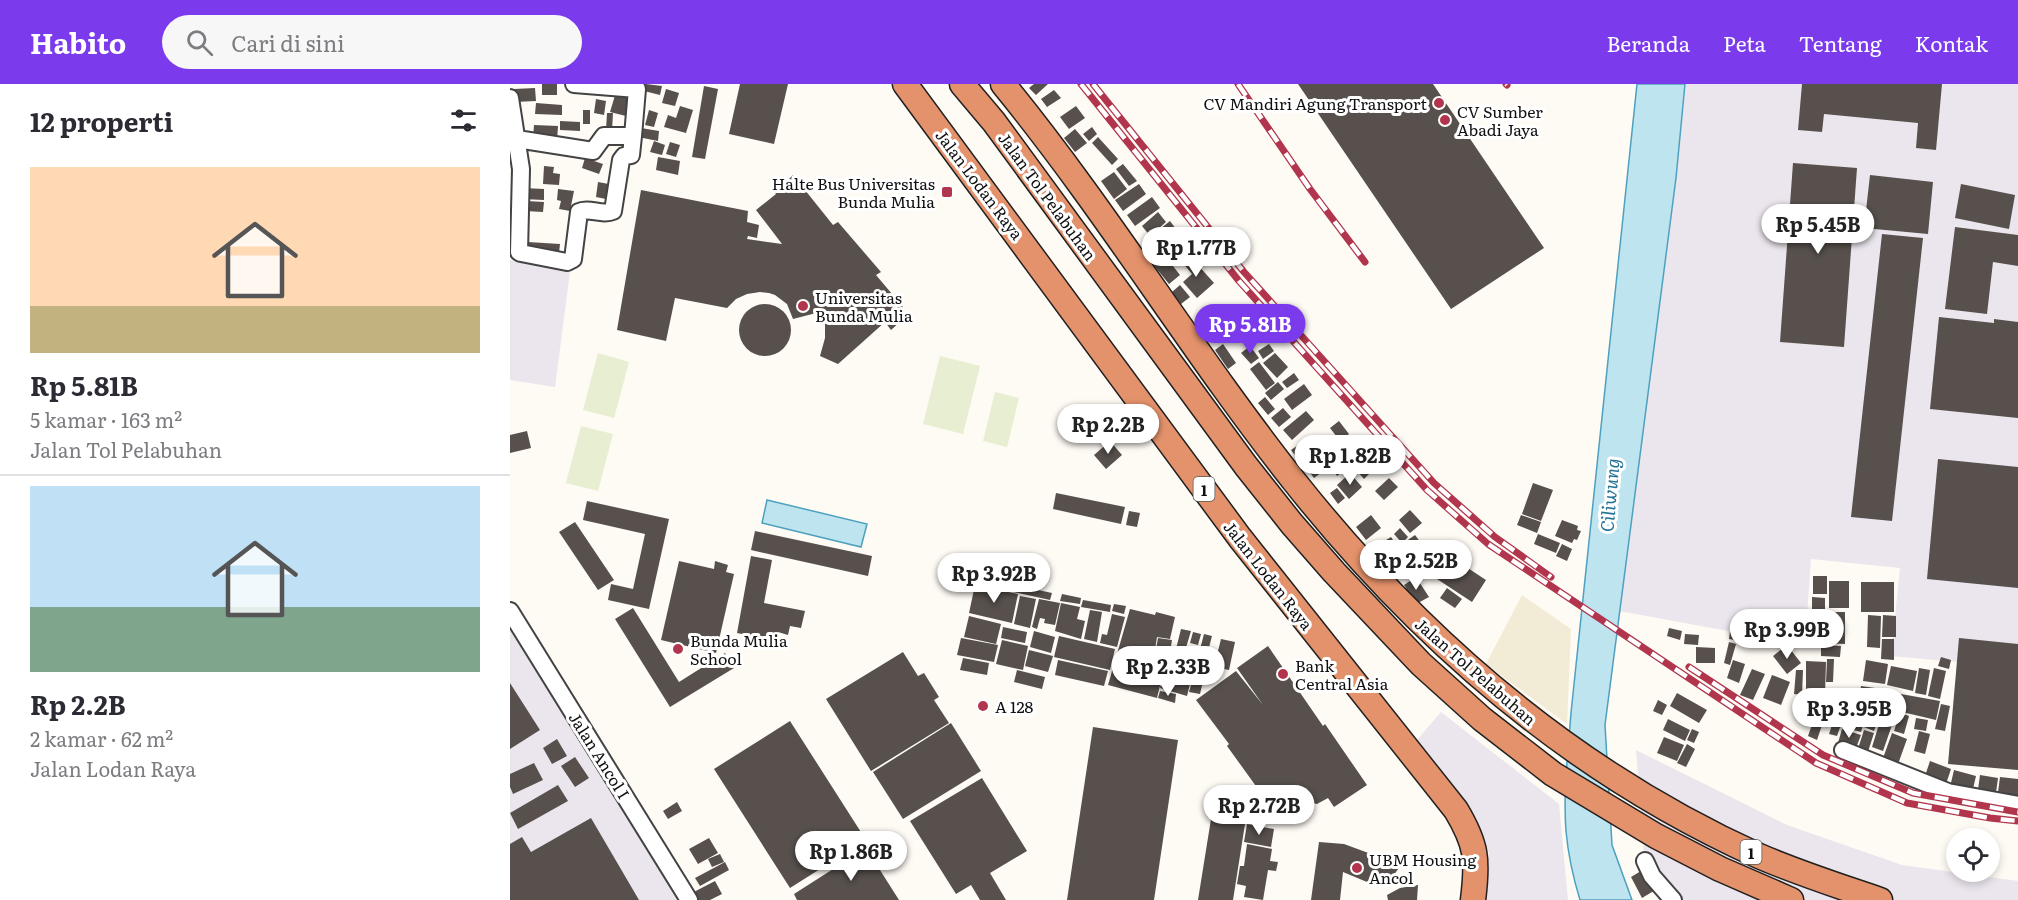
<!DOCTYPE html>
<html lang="id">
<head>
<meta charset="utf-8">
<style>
	body { margin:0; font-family:Literata,serif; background:#f7f7f7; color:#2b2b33; height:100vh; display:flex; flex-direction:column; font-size:22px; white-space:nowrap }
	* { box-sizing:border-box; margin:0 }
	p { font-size:20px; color:#7c7c81 }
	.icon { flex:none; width:33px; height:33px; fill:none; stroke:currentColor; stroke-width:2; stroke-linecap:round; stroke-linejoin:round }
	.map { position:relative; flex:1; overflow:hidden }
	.sheet { display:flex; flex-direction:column; background:#fff; width:510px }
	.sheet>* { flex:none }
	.tools { position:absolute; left:1436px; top:744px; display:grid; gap:12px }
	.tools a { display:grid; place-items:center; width:54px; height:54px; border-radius:50%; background:#fff; box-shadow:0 3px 9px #0003; font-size:30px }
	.price { position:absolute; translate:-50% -51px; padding:0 14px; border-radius:21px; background:#fff; color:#222; font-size:20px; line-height:39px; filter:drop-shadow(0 2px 3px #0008) }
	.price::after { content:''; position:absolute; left:50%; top:36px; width:18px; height:14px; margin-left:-9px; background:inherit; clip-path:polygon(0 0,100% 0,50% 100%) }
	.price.on { background:#7c3aed; color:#fff }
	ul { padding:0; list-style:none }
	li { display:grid; align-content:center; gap:12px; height:318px; padding:0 30px }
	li+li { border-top:2px solid #e1e1e2 }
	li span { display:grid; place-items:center; height:186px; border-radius:0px; color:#555 }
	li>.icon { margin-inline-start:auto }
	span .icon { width:108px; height:108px; fill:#fffc; stroke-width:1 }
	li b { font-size:26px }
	h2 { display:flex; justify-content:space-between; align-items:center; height:72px; padding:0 30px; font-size:26px }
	header { display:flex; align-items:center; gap:36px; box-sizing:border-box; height:84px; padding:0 30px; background:#7c3aed; color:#fff }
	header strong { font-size:28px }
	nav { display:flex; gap:33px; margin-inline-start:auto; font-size:21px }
	.search { width:420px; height:54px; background:#f7f7f7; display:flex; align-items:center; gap:15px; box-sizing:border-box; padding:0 21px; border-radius:33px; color:#7c7c81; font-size:22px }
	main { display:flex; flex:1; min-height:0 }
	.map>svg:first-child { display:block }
</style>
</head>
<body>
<header>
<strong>Habito</strong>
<div class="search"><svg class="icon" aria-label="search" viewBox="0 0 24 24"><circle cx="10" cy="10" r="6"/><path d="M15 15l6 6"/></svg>Cari di sini</div>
<nav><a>Beranda</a><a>Peta</a><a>Tentang</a><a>Kontak</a></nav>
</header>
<main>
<section class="sheet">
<h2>12 properti<svg class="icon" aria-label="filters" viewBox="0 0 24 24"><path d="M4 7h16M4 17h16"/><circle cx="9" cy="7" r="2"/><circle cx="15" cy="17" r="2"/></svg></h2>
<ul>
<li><span style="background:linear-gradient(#ffd9b3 75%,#c2b280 0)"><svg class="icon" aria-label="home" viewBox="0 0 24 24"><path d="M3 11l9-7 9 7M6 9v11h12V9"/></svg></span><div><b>Rp 5.81B</b><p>5 kamar · 163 m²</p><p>Jalan Tol Pelabuhan</p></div></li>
<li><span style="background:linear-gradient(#bfe0f5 65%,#7fa58c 0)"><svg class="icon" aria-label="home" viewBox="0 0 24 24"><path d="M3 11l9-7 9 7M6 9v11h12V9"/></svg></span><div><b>Rp 2.2B</b><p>2 kamar · 62 m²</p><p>Jalan Lodan Raya</p></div></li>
</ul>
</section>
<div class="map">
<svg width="1508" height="816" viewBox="0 0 1508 816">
	<rect width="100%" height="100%" fill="#fefaf4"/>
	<path fill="#ebe6ed" d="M1176 0H1508V594L1448 578 1381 572 1390 484 1301 475 1295 561 1109 527 1166 94Z
		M0 176 60 188 45 303 0 296Z
		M0 522 170 816H0Z
		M931 628 1049 720 1058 816H973L979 768 906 657Z
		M1126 666 1277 741 1392 781 1508 797V816H1167L1134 770Z"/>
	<path fill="#f2ebd6" d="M1012 511 1061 545 1057 640 976 580Z"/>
	<path fill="#e8eed1" d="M88 269 119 278 104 334 73 326Z
		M430 272 470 282 453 350 413 340Z
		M485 308 509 314 497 363 473 357Z
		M71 342 103 350 88 407 56 399Z"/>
	<path fill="#bee4f0" stroke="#4da1bf" stroke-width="1.5" d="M1127 0H1175L1166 94 1095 641 1102 761 1122 816H1070C1063 793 1058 770 1056 747 1053 708 1058 668 1061 629Z
		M257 416 357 440 351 463 252 439Z"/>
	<path fill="#57504d" d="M32 0H47V11H32Z
		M136 0 152 2 150 11 134 7Z
		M230 0H278L264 60 219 50Z
		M524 0H538L526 11 519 4Z
		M788 0H923L1034 164 941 225Z
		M1292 0H1432L1426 66 1406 64 1408 39 1314 30 1312 48 1288 46Z
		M194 2 208 5 195 75 182 73Z
		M25 4 26 17 5 18 4 5Z
		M156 5 169 9 165 22 152 19Z
		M544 6 551 14 537 23 531 15Z
		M106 8 121 12 116 32 100 28Z
		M86 15 96 17 94 31 84 29Z
		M26 19 52 21V31L25 30Z
		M170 22 183 26 176 49 154 43 158 31 166 34Z
		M566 22 575 34 559 45 550 33Z
		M73 26H80V40H73Z
		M139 26 148 29 144 43 135 41Z
		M97 29H103L102 47 96 46Z
		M50 37 70 38V47L50 46Z
		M24 41 48 42 47 57 23 56Z
		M125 43 149 47 148 57 123 52Z
		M582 43 587 50 579 57 573 50Z
		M565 45 577 59 565 68 554 54Z
		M588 53 608 75 602 81 582 59Z
		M144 57 155 61 152 71 140 68Z
		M160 58 170 61 166 73 156 70Z
		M148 73 170 77 168 91 146 86Z
		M75 74 93 80 89 90 72 84Z
		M1283 79 1347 84 1334 263 1270 258Z
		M613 80 627 97 619 102 606 85Z
		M34 82 44 83 43 89 50 90 49 101 33 100Z
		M604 88 617 105 604 115 591 97Z
		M283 91 323 141 328 138 371 188 366 191 393 223 385 230 391 237 381 246 375 238 328 280 310 272 315 254V238L310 228 283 235 277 220 265 211 259 209 250 208 237 210 226 215 217 224 165 214 156 257 107 246 131 106 238 127 237 138 249 141 247 154 238 152 237 155 272 160 246 126 266 110 261 103 271 95 276 102 281 98 279 95Z
		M1360 91 1423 98 1418 150 1354 144Z
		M88 98 104 101 101 116 86 113Z
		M629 100 636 110 613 127 605 116Z
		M1451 100 1505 111 1499 145 1445 134Z
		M13 104 34 105V116L13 115Z
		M48 105 64 107 60 127 49 125 51 117 47 116Z
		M642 113 650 124 625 142 617 131Z
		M16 117 34 118 33 128 15 127Z
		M648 128 656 138 640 152 632 142Z
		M660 137 669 149 660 156 650 145Z
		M1445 143 1508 151V182L1483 178 1477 230 1435 225Z
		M1372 150 1413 154 1382 437 1341 433Z
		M665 156 676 171 671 174 660 160Z
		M18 158 50 160 49 169 17 166Z
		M649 164 670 191 659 200 637 173Z
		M679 171 704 199 687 214 673 198 682 190 671 177Z
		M670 201 680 213 671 220 662 208Z
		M229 246a26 26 0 1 1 52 0a26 26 0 1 1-52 0Z
		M729 225 752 255 743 261 721 231Z
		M715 227 731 250 717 259 701 236Z
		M1429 233 1484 239V235L1508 238V334L1420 325Z
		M698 236 705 247 695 253 688 242Z
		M713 260 726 279 718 285 705 266Z
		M759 260 764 267 753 275 748 267Z
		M740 262 749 274 741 280 731 269Z
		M765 269 778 283 767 294 753 279Z
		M749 278 765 299 756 306 740 285Z
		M784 289 789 296 777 304 772 298Z
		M768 298 774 305 761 316 755 309Z
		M794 300 802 311 782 326 774 315Z
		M755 313 765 325 758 331 748 319Z
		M773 324 781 333 769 343 761 334Z
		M796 327 804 336 782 356 773 346Z
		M829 337 839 350 830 357 820 344Z
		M17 347 21 364 0 369V351Z
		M818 351 827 362 810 376 801 365Z
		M600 357 612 371 596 385 584 371Z
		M790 360 802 379 794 384 781 366Z
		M851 360 860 372 845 383 836 372Z
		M831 368 841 382 827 392 817 377Z
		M1428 375 1508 383V504L1417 495Z
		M811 378 816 385 804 394 798 386Z
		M858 378 864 385 854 395 847 387Z
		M840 389 852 403 839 415 827 401Z
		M879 394 888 403 874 416 865 407Z
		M1023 399 1043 406 1031 437 1012 430Z
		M827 404 835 414 828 420 820 409Z
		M546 409 615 423 611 440 543 425Z
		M77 417 159 435 139 525 98 516 101 500 123 505 135 450 73 436Z
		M900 426 912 439 900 449 889 436Z
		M619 427 630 429 627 443 616 441Z
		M861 431 871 444 856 456 846 443Z
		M1011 431 1031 438 1027 449 1007 441Z
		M1052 436 1068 442 1067 446 1071 447 1067 456 1064 455 1062 459 1045 452Z
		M65 438 104 496 88 506 49 448Z
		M890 444 898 453 892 459 884 450Z
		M245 447 362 472 358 492 241 466Z
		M1028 450 1050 459 1046 469 1024 460Z
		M905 451 911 459 901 466 895 458Z
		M881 453 889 465 869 477 861 465Z
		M1052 460 1062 465 1057 477 1046 472Z
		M917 462 928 477 913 487 902 472Z
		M241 472 262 476 254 519 295 527 291 544 280 542 278 551 268 548 266 557 227 549Z
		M941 473 976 496 962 518 927 495Z
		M169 477 204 485 205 477 218 481 216 488 224 490 206 569 151 556Z
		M467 492 479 496 477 503 465 499Z
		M1303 492H1317V510H1303Z
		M906 493 919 513 906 520 894 501Z
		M486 497 542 509 540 516 485 504Z
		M1319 497H1339V524H1319Z
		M1351 498H1384V528H1351Z
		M465 501 508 510 502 539 459 529Z
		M937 504 952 515 945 524 930 514Z
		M552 510 571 514 570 520 550 517Z
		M510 512 526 515 520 544 504 540Z
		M1302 513 1315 514V526H1302Z
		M529 515 550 519 545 541 534 539 535 535 530 534 527 545 522 543Z
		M573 516 601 521 600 528 571 523Z
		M551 519 570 523 567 535 575 537 571 555 545 547Z
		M604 520 616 522 614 530 602 527Z
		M123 524 169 598 215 569 224 584 160 623 105 535Z
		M620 525 645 531 646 528 665 533 660 555 640 552 647 553 645 566 658 569 647 614 598 601Z
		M580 526 592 528 587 558 574 555Z
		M1315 528H1335V560L1315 559Z
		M602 530 615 533 607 563 590 559 592 550 597 551Z
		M1358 531 1371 532 1370 564 1357 563Z
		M1373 531 1386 532V553H1372Z
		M459 532 491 540 486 560 454 553Z
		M493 543 517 548 515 559 491 554Z
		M1159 544 1172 547 1170 556 1157 552Z
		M671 545 681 547 675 567 666 565Z
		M524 547 545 553 541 569 520 563Z
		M1220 547 1240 551 1239 559 1219 555Z
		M683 548 691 550 688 561 680 559Z
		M694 550 702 552 696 575 688 573Z
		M1175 550 1189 551 1188 561 1174 560Z
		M549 552 605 565 600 586 544 573Z
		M451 554 488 561 484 578 447 571Z
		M648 554 662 556 660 568 646 565Z
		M1449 554 1508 560V686L1438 680Z
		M711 555 725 558 719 586 704 583Z
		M1372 555H1384V576L1371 575Z
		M492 556 518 562 513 586 486 580Z
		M1219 558 1226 560 1220 581 1214 579Z
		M1277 561 1291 579 1277 590 1263 572Z
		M1311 561 1331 562 1330 573 1311 572Z
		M758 562 813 642 815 640 857 701 824 723 818 714 807 720 794 717 792 724 756 716 717 662 719 660 686 616 726 587 753 621 727 584Z
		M1186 563 1205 564V579H1186Z
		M519 566 543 572 538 588 515 582Z
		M393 568 408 592 414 589 429 613 424 616 439 639 361 687 316 615Z
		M671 573 683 575 681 586 669 584Z
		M1431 573 1441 576 1439 585 1428 582Z
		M453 574 479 579 477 591 450 586Z
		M1317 575H1324L1323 598H1316Z
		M548 576 598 587 594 602 545 591Z
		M1223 576 1235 580 1229 599 1217 594Z
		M1356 576 1378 580 1375 600 1353 597Z
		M1296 577 1316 578 1315 611H1296Z
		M656 582 672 586 670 596 672 590 682 592 677 612 650 604Z
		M1381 582 1407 587 1403 607 1377 601Z
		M1409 584 1420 586 1416 611 1405 609Z
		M1424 584 1436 587 1430 615 1418 612Z
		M1242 585 1255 590 1243 616 1230 611Z
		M507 586 535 593 532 605 504 598Z
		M1286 586H1293L1292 611 1284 610Z
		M684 591 694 593 690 610 679 608Z
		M1262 591 1280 598 1271 621 1253 614Z
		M0 599 30 646 0 665Z
		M1351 602 1365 604 1363 624 1348 622Z
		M1368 604 1380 605 1378 624 1366 623Z
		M650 607 666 610 665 619 648 614Z
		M1167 609 1197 626 1189 639 1160 622Z
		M1391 610 1430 617 1426 636 1388 627Z
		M1290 614 1306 619 1304 629 1287 624Z
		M1148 616 1157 621 1152 631 1143 627Z
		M1311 620 1325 625 1321 635 1307 630Z
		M1431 620 1440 622 1435 647 1425 645Z
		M1328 623 1336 626 1327 652 1319 650Z
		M1341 627 1356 631 1351 648 1336 644Z
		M1390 629 1399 632 1394 650 1384 647Z
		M1305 632 1314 635 1307 656 1298 652Z
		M1357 632 1368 636 1364 647 1354 643Z
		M1406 634 1418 636 1416 647 1404 645Z
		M1158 635 1180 646 1175 657 1153 646Z
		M280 637 356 756 280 804 204 685Z
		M1370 637 1382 641 1373 667 1362 663Z
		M441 639 471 687 393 735 363 688Z
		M583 643 668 656 644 816H557Z
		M1182 645 1189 648 1184 659 1177 656Z
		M1332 645 1351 651 1346 664 1328 659Z
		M1354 646 1364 649 1356 674 1346 671Z
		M1409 647 1420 650 1415 670 1404 667Z
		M1382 649 1397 655 1387 683 1372 677Z
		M1154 653 1174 661 1167 677 1147 669Z
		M47 655 57 672 42 680 33 664Z
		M1177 660 1185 665 1176 683 1167 679Z
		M65 673 79 694 65 703 51 682Z
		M1420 677 1441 685 1435 703 1414 695Z
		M24 679 33 696 3 710 0 703V690Z
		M1444 686 1466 692 1462 709 1440 703Z
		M1470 691 1488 694 1485 716 1467 713Z
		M1490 693 1508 695V719L1487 716Z
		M472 694 517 767 480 789 496 816H470L461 801 446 810 400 737Z
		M48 701 58 717 8 745 0 729Z
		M167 718 172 727 158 735 153 727Z
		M81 734 129 816H0V760L12 753 21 768Z
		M701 735 735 740 723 816H688Z
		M737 740 764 745 761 763 734 758Z
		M199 754 208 769 188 780 179 765Z
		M809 758 834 760 891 781 876 802 869 803 833 788 830 816H801Z
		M737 760 762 765 760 777 768 778 766 787 758 786 753 816 734 813 736 802 727 800 730 782H734Z
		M356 764 389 816H287L284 810Z
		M210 770 214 778 202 783 198 775Z
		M215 778 219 786 190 802 185 794Z
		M1136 784 1147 805 1132 814 1121 793Z
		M205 797 212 810 200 816H183L180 810Z
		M908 801 907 816H878L877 811 890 804Z"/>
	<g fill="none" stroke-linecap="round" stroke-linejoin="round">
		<defs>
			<path id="minor" d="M0 14 11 85 9 168 11 169 57 178 63 175 69 128C79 123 92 132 103 127L111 76 114 72 121 71 123 52
				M7 55 83 67 94 52H123L127 5 64 0
				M0 527 179 816
				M1333 666 1438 708 1508 721
				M1135 777 1142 792 1163 816"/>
			<path id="highway" d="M395 0 730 454 946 726C967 761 968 776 963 816
				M452 0 484 38 736 382 782 440 824 488 911 580 972 635 1043 690 1146 752 1210 785 1281 816
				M493 0C597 127 682 268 784 397 910 556 1063 688 1249 772 1288 789 1329 802 1370 816"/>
		</defs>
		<use href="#minor" stroke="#434343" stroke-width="20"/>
		<use href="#highway" stroke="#212121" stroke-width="27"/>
		<use href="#minor" stroke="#fff" stroke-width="16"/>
		<use href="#highway" stroke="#e4926b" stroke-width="24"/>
		<defs>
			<path id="rail" d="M571 0 729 197 917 406 978 460 1306 679 1397 719 1480 734 1508 737
				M583 0 734 188 924 399 985 453 1041 493
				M728 0 800 105 855 178
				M996 0 997 1
				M1179 583 1313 671 1403 709 1508 728"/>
		</defs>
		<use href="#rail" stroke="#b1364d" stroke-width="7"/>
		<use href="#rail" stroke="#fff" stroke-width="4.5" stroke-dasharray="14" stroke-linecap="butt"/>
	</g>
	<g fill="#b1364d" stroke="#fff" stroke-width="2">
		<circle cx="929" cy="19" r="6"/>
		<circle cx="935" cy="36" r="6"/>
		<rect x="431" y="102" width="12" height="12" rx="3"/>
		<circle cx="293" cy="222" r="6"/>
		<circle cx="168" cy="565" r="6"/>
		<circle cx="773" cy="590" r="6"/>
		<circle cx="473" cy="622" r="6"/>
		<circle cx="847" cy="784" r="6"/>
	</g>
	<g text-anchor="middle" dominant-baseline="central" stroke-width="6" stroke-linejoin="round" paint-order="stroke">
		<g fill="#fff" stroke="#585858" stroke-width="1.5">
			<rect x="683.5" y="393" width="21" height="24" rx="4.5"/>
			<rect x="1230.5" y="756" width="21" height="24" rx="4.5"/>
		</g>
		<g font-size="15" font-weight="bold" fill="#101010">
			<text x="694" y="405">1</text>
			<text x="1241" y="768">1</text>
		</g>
		<g font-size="16" fill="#101010" stroke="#fff" text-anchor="start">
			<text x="917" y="19" text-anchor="end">CV Mandiri Agung Transport</text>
			<text x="947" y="27">CV Sumber<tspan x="947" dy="18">Abadi Jaya</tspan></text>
			<text x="425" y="99" text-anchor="end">Halte Bus Universitas<tspan x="425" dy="18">Bunda Mulia</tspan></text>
			<text x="305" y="213">Universitas<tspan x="305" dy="18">Bunda Mulia</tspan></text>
			<text x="180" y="556">Bunda Mulia<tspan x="180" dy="18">School</tspan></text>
			<text x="785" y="581">Bank<tspan x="785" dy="18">Central Asia</tspan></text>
			<text x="485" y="622">A 128</text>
			<text x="859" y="775">UBM Housing<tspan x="859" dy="18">Ancol</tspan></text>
		</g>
		<g font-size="16" fill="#101010" stroke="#fff">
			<text transform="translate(470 100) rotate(53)">Jalan Lodan Raya</text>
			<text transform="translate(538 112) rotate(54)">Jalan Tol Pelabuhan</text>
			<text transform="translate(759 491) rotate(52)">Jalan Lodan Raya</text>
			<text transform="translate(966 587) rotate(41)">Jalan Tol Pelabuhan</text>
			<text transform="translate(90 671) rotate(58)">Jalan Ancol I</text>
		</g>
		<g font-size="18" font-style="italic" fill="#267495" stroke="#fff">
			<text transform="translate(1099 411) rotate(-85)">Ciliwung</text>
		</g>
	</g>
</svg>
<div class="tools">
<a><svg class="icon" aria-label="locate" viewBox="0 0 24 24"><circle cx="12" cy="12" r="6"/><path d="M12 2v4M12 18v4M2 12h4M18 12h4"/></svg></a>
</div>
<b class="price" style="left:1308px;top:171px">Rp 5.45B</b>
<b class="price" style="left:686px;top:194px">Rp 1.77B</b>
<b class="price on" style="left:740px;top:271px">Rp 5.81B</b>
<b class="price" style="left:598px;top:371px">Rp 2.2B</b>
<b class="price" style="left:840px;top:402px">Rp 1.82B</b>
<b class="price" style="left:906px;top:507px">Rp 2.52B</b>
<b class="price" style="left:484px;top:520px">Rp 3.92B</b>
<b class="price" style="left:1277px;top:576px">Rp 3.99B</b>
<b class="price" style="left:658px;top:613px">Rp 2.33B</b>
<b class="price" style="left:1339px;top:655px">Rp 3.95B</b>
<b class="price" style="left:749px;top:752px">Rp 2.72B</b>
<b class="price" style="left:341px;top:798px">Rp 1.86B</b>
</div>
</main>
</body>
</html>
